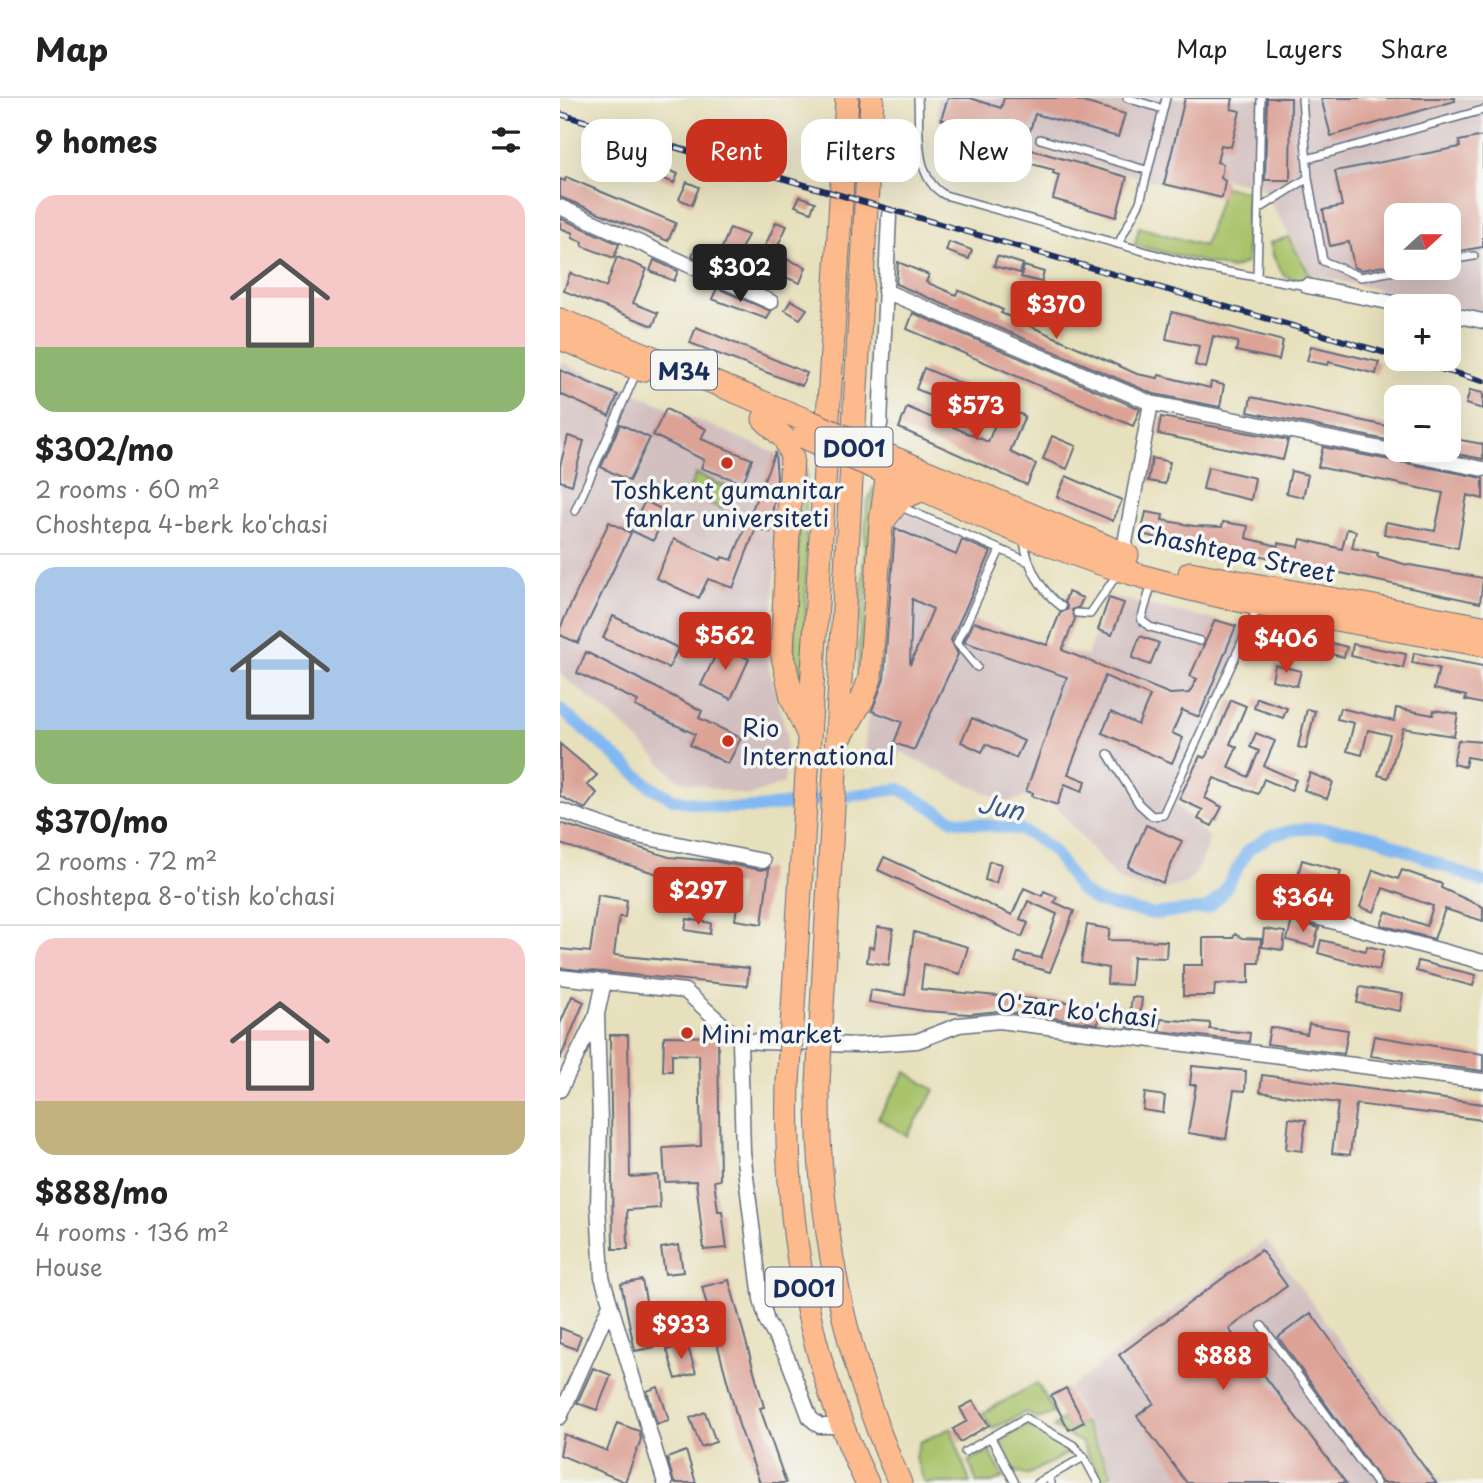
<!DOCTYPE html>
<html lang="en">
<head>
<meta charset="utf-8">
<style>
	body { margin:0; font-family:"Playpen Sans",sans-serif; background:#f6f6f6; color:#222; height:100vh; display:flex; flex-direction:column; font-size:26px; white-space:nowrap }
	* { box-sizing:border-box; margin:0 }
	p { font-size:23px; color:#767676 }
	.icon { flex:none; width:38px; height:38px; fill:none; stroke:currentColor; stroke-width:2; stroke-linecap:round; stroke-linejoin:round }
	.map { position:relative; flex:1; overflow:hidden }
	.side { display:flex; flex-direction:column; background:#fff; width:560px }
	.side>* { flex:none }
	.guide { position:absolute; left:21px; top:21px; width:665px; height:63px; display:flex; gap:14px }
	.needle { width:46px; rotate:69deg }
	.controls { position:absolute; left:824px; top:105px; display:grid; gap:14px }
	.controls a { display:grid; place-items:center; width:77px; height:77px; border-radius:14px; background:#fff; box-shadow:0 7px 28px #0002; font-size:35px }
	.price { position:absolute; translate:-50% -60px; padding:0 16px; border-radius:7px; background:#c8321e; color:#fff; font-size:23px; line-height:46px; filter:drop-shadow(0 2px 4px #0008) }
	.price::after { content:''; position:absolute; left:50%; top:42px; width:21px; height:16px; margin-left:-10px; background:inherit; clip-path:polygon(0 0,100% 0,50% 100%) }
	.price.active { background:#222; color:#fff }
	ul { padding:0; list-style:none }
	li { display:grid; align-content:center; gap:14px; height:371px; padding:0 35px }
	li+li { border-top:2px solid #e0e0e0 }
	li span { display:grid; place-items:center; height:217px; border-radius:21px; color:#555 }
	li>.icon { margin-inline-start:auto }
	span .icon { width:126px; height:126px; fill:#fffc; stroke-width:1 }
	li b { font-size:30px }
	h2 { display:flex; justify-content:space-between; align-items:center; height:84px; padding:0 35px; font-size:30px }
	.chip { padding:0 24px; border-radius:21px; background:#fff; box-shadow:0 7px 28px #0002; font-size:24px; line-height:63px }
	.chip.active { background:#c8321e; color:#fff }
	header { display:flex; align-items:center; gap:42px; box-sizing:border-box; height:98px; padding:0 35px; background:#fff; border-bottom:2px solid #e0e0e0 }
	header strong { font-size:33px }
	nav { display:flex; gap:38px; margin-inline-start:auto; font-size:24px }
	main { display:flex; flex:1; min-height:0 }
	.map>svg:first-child { display:block }
</style>
</head>
<body>
<header>
<strong>Map</strong>
<nav><a>Map</a><a>Layers</a><a>Share</a></nav>
</header>
<main>
<section class="side">
<h2>9 homes<svg class="icon" aria-label="filters" viewBox="0 0 24 24"><path d="M4 7h16M4 17h16"/><circle cx="9" cy="7" r="2"/><circle cx="15" cy="17" r="2"/></svg></h2>
<ul>
<li><span style="background:linear-gradient(#f6c9c9 70%,#8fb573 0)"><svg class="icon" aria-label="home" viewBox="0 0 24 24"><path d="M3 11l9-7 9 7M6 9v11h12V9"/></svg></span><div><b>$302/mo</b><p>2 rooms · 60 m²</p><p>Choshtepa 4-berk ko'chasi</p></div></li>
<li><span style="background:linear-gradient(#a9c7e8 75%,#8fb573 0)"><svg class="icon" aria-label="home" viewBox="0 0 24 24"><path d="M3 11l9-7 9 7M6 9v11h12V9"/></svg></span><div><b>$370/mo</b><p>2 rooms · 72 m²</p><p>Choshtepa 8-o'tish ko'chasi</p></div></li>
<li><span style="background:linear-gradient(#f6c9c9 75%,#c2b280 0)"><svg class="icon" aria-label="home" viewBox="0 0 24 24"><path d="M3 11l9-7 9 7M6 9v11h12V9"/></svg></span><div><b>$888/mo</b><p>4 rooms · 136 m²</p><p>House</p></div></li>
</ul>
</section>
<div class="map">
<svg width="923" height="1385" viewBox="0 0 923 1385">
	<rect width="100%" height="100%" fill="#f6f6f2"/>
	<filter id="ink" filterUnits="userSpaceOnUse"><feTurbulence type="fractalNoise" baseFrequency=".0143" numOctaves="2"/><feDisplacementMap in="SourceGraphic" scale="14" xChannelSelector="R" yChannelSelector="G"/><feConvolveMatrix kernelMatrix="1 2 1 2 8 2 1 2 1" color-interpolation-filters="sRGB"/></filter>
	<filter id="wash" filterUnits="userSpaceOnUse"><feTurbulence type="fractalNoise" baseFrequency=".00686" numOctaves="4" result="noise"/><feDisplacementMap in="SourceGraphic" scale="28" xChannelSelector="R" yChannelSelector="G"/><feGaussianBlur stdDeviation="1.57" result="paint"/><feColorMatrix in="noise" values="0 0 0 0 0 0 0 0 0 0 0 0 0 0 0 0 0 1.4 0 .05"/><feComposite in="paint" operator="in"/></filter>
	<g filter="url(#wash)">
		<rect width="100%" height="100%" fill="#e7e0bc"/>
		<path fill="#d2bfc0" fill-rule="evenodd" d="M377 0H923V215L753 177 701 89 664 81 662 100 424 39 378 24ZM836 117H889V170H836Z
			M0 264 223 358 209 570 227 636 224 685 189 698 118 682 64 628 0 576Z
			M345 414 434 453 407 520 527 558 548 498 692 530 614 704 650 740 635 777 626 785 598 793 558 782 496 708 467 699 446 704 361 665 341 653 337 665 305 660 306 627 324 566 333 429Z
			M706 1142 883 1385H559L508 1291Z"/>
		<path fill="#a9c36a" stroke="#627964" stroke-width="2" d="M664 89 686 93 687 164 672 171 575 147 579 129 644 148Z
			M728 139 752 180 748 185 724 178 714 160 710 145Z
			M246 368V513L241 595 234 552 241 387Z
			M136 376 171 391 162 411 127 396Z
			M314 388 302 578 296 599 307 405Z
			M346 974 375 992 347 1038 318 1020Z
			M477 1285 494 1315 478 1321 466 1314 432 1331 423 1315Z
			M503 1321 509 1332 524 1324 552 1376 542 1383 521 1344 493 1329Z
			M466 1327 509 1350 508 1355 467 1377 454 1373 440 1344Z
			M391 1330 410 1385H365L355 1359 360 1344Z
			M429 1353 444 1379 432 1385H417L409 1363Z"/>
		<g fill="none" stroke-linecap="round" stroke-linejoin="round">
			<path stroke="#81b8f1" stroke-width="12" d="M0 611 91 689 113 701 161 710H198L340 691 393 722 461 732 478 741 494 754 519 791 537 804 593 816 648 810 663 795 688 752 710 738 734 732 761 730 812 738 923 784"/>
		</g>
		<g id="blocks">
			<path fill="#dca296" fill-rule="evenodd" d="M388 0H410L441 10 444 0H509L565 16 558 39 475 16 465 50 567 79 556 119 493 101 499 77 493 75 494 72 417 51 421 34 381 21Z
				M625 0H673L671 11 680 13 671 49 661 47 657 64 663 66 661 80 665 83 662 100 604 86Z
				M707 0H731L730 82H705Z
				M761 0H895V3L771 38Z
				M923 38V149L889 155V117H836V166L801 172 794 169 789 144 770 148 763 112 782 108 775 73 900 49 899 43Z
				M95 66 118 76 114 85 91 76Z
				M6 79 116 125 108 143 0 99V81L5 83Z
				M127 84 139 89 132 107 119 101Z
				M240 98 255 104 251 114 235 108Z
				M0 120 59 146 54 160 22 148 23 144 12 140 13 135 0 130Z
				M216 124 227 128 216 152 205 148Z
				M170 130 188 137 173 167 200 183 198 187 132 158 136 148 159 157Z
				M389 144 412 152 409 161 386 153Z
				M437 158 463 166 460 175 434 168Z
				M57 159 87 171 73 205 98 215 93 228 4 193 10 175 46 189Z
				M226 161 246 169 240 185 220 177Z
				M94 162 118 173 114 183 90 173Z
				M338 164 369 177 366 184 396 197 398 192 419 201 443 212 441 215 577 276 598 280 599 277 650 290 651 284 664 287 660 309 594 296 336 186Z
				M464 168 484 174 481 184 461 179Z
				M482 185 530 199 524 215 479 194Z
				M157 190 211 213 207 221 152 201Z
				M231 202 247 211 240 221 225 212Z
				M612 214 723 243 719 262 676 253 678 244 653 238 646 270 635 267 639 248 606 241Z
				M353 215 580 311 573 328 347 231Z
				M136 229 247 275 242 288 130 245Z
				M751 248 819 264 816 276 769 264 768 267 747 263Z
				M364 270 414 291 405 312 356 291Z
				M0 272 58 297 49 318 0 296Z
				M910 292 923 295V311L906 306Z
				M691 299 836 330V344L688 314Z
				M347 309 428 344 442 309 465 318 450 354 476 366 467 387 339 330Z
				M106 311 146 331 141 341 192 361 183 385 141 370 144 362 93 337Z
				M601 319 728 342 723 362 598 336Z
				M60 326 90 340 69 383 41 369Z
				M8 338 24 343 12 387 0 383V368Z
				M492 338 516 348 507 371 483 361Z
				M889 340 923 346V361L876 352H889Z
				M763 349 923 380V401L907 397 898 450 824 436 826 424 875 433 883 395 758 369Z
				M215 354 217 380 210 434 196 430 173 490 148 481 139 500 96 480 114 441 161 462 162 459 172 462Z
				M592 360 610 364 605 386 588 383Z
				M648 369 695 380 691 402 643 391Z
				M731 373 748 377 743 399 726 395Z
				M506 378 562 402 553 423 497 399Z
				M85 403 107 414 93 443 70 432Z
				M586 414 603 417 602 422 634 428 662 429 663 424 688 428 686 440 718 448V445L739 449 741 441 782 451 787 431 796 433 792 450 818 455 817 458 844 466 923 480 920 505 683 454 682 458 658 454 581 436Z
				M49 424 71 435 18 545 0 537V530Z
				M335 430 396 457 402 442 431 454 391 542 398 556 354 652 334 645 342 624 312 613 324 581ZM352 501 373 511 350 567Z
				M508 494 523 500 519 509 512 512 515 521 502 552 610 596 629 595 637 581 630 578 655 522 676 528 639 619 622 612 612 635 623 640 612 665 542 635 551 614 578 627 590 598 545 578 508 676 526 683 522 693 505 686 497 707 472 698 473 695 466 693 507 579 404 544 414 524 487 547 500 515 508 511 505 503Z
				M549 500 564 505 552 537 538 532Z
				M53 518 118 550 109 570 43 540Z
				M700 526 787 549 784 559 716 543 712 558 693 554Z
				M580 538 599 545 590 567 572 560Z
				M793 546 846 556 843 570 791 558Z
				M160 548 189 561 171 601 141 587Z
				M26 554 142 613 139 620 181 640 168 666 130 647 135 636 75 608 78 603 17 575Z
				M854 555 923 568V606L905 602 906 598 874 591 879 570 852 565Z
				M715 567 741 573 737 588 712 582Z
				M697 600 727 610 723 620 694 610Z
				M671 602 686 608 670 646 677 649 668 669 688 679 699 653 690 649 696 635 715 643 704 668 736 682 731 693 704 681 698 696 654 680 645 700 662 709 652 728 638 721 643 712 619 701 640 658 645 660 656 639Z
				M780 610 834 623 836 610 873 617 874 612 898 616 894 638 843 630 828 680 818 677 830 637 808 632 802 657 787 653 794 625 777 621Z
				M747 611 755 613 746 651 738 649Z
				M412 620 464 643 456 660 426 646 422 654 401 644Z
				M898 642 923 644V662L907 659 905 669 893 666Z
				M0 646 37 677 27 687 37 695 25 711 0 698Z
				M750 675 773 684 767 701 744 692Z
				M0 725 109 759 153 763 201 772 209 770 202 826 175 822 180 787 101 777 0 746Z
				M586 727 622 743 603 785 568 769Z
				M324 759 452 817 464 790 482 798 484 793 497 799 494 804 514 813 490 874 455 864 458 855 481 860 497 816 468 803 460 821 468 825 462 839 318 772Z
				M742 762 781 773 770 813 740 805 741 801 732 799Z
				M429 763 441 766 436 785 425 782Z
				M813 772 838 781 842 772 882 786 881 790 923 809V823L885 811 874 841 821 827 826 814 867 828 873 808 823 790 814 814 800 809Z
				M38 797 67 802 65 819H59L54 857 189 870 187 888 0 870V851L30 854Z
				M127 821 151 825 150 836 125 832Z
				M732 822 759 830 754 849 727 842Z
				M527 827 550 831 548 842 607 843 606 860 573 859 571 887 547 886 548 870 521 865Z
				M317 829 333 831 329 867 307 864 309 849 314 850Z
				M704 831 725 834 723 852 702 849Z
				M354 834 408 849 400 876 364 866 361 891 540 907 538 926 440 913 409 916 364 913 309 904 311 892 345 897Z
				M675 836 682 840 701 841 699 865H689V885L655 886 654 898H623V867H643V840H673Z
				M761 842 806 853 807 848 824 852 819 872 758 855Z
				M858 863 916 877 913 888 856 873Z
				M800 889 843 896 840 913 797 905Z
				M12 898 24 904 0 961V926Z
				M572 899 582 900 579 931 568 929Z
				M601 921 650 925V931L690 935 689 944 599 933Z
				M749 926 788 932 784 956 707 946 710 929 747 936Z
				M50 937H68L70 1079 98 1077 100 1110 67 1112 68 1151H53Z
				M104 938 158 939 160 1082 154 1083 158 1113H162L167 1150 144 1152 136 1083 105 1084 103 1050 141 1048 139 957 112 956V973H103Z
				M814 938 923 956V973L810 958Z
				M632 968 686 973 685 993 674 992 666 1041 628 1035 636 987H630Z
				M702 977 923 1006V1022L796 1006 790 1057 772 1055 778 1005 700 994Z
				M585 995 605 998 603 1015 583 1012Z
				M729 1020 746 1022 742 1053 726 1051Z
				M119 1147 123 1174 105 1176 101 1150Z
				M701 1152 727 1188 669 1231 786 1385H627L577 1318 594 1305 559 1257Z
				M82 1182 95 1249 75 1253 61 1186Z
				M169 1182 204 1309 200 1310 226 1385H200L179 1327 142 1189Z
				M751 1215 798 1279 876 1385H822L718 1239Z
				M0 1230 21 1238 16 1251 0 1245Z
				M127 1246 136 1275 116 1281 107 1252Z
				M33 1270 51 1277 37 1312 17 1305Z
				M98 1289 109 1322 97 1326 87 1293Z
				M506 1290 524 1324 509 1332 491 1298Z
				M413 1303 429 1327 400 1344 393 1331 407 1323 400 1310Z
				M145 1314 156 1344 141 1349 130 1320Z
				M57 1325 79 1333 81 1341 65 1384 0 1357 4 1336 47 1353Z
				M126 1353 136 1385H114L107 1360Z"/>
		</g>
	</g>
	<g filter="url(#ink)">
		<use href="#blocks" fill-opacity="0" stroke="#626d7f" stroke-width="2"/>
		<g fill="none" stroke-linecap="round" stroke-linejoin="round">
			<defs>
				<path id="service" d="M358 0C360 32 353 80 385 97L640 169 747 188
					M567 0 603 11
					M742 0 748 80 763 163 801 179 850 170
					M480 41 586 72
					M747 61 923 12
					M699 111 748 80
					M558 146 580 104 606 0
					M889 162 914 158
					M697 180 701 0
					M341 409 467 463
					M15 413 76 275
					M464 442C467 468 481 493 502 509
					M592 485 581 522 590 529 640 543
					M517 515 530 516 558 475
					M417 569 397 545 440 452
					M548 656 579 706 592 718 603 717 697 511
					M702 1228 816 1385
					M431 1340 455 1385
					M405 1354 465 1320 513 1347 524 1359
					M488 1379 524 1359 538 1385
					M477 1385 488 1379 491 1385"/>
				<path id="minor" d="M0 109 211 204
					M747 188 849 208
					M325 193 591 305 923 371
					M889 216 923 223
					M320 327 329 117
					M563 456 591 305
					M0 712 68 736 203 763
					M734 813 923 864
					M0 879 125 893 180 942 201 944 299 947 357 943 399 927 439 923 923 983
					M37 916 40 1025 38 1108 42 1179 105 1385
					M180 942 183 1054 201 1201 207 1224 227 1259 250 1320 260 1328H282
					M0 992 37 916 44 884
					M0 1319 49 1209"/>
				<path id="primary" d="M0 222 248 323
					M0 240 82 272
					M324 356 567 457
					M318 371C399 407 480 447 564 473 681 508 803 525 923 547
					M630 475 923 529"/>
				<path id="trunk" d="M204 321 225 341 232 359 222 554 232 600 249 638
					M321 423 330 359
					M280 640 302 602 310 580 321 426 341 400 364 391
					M232 927 287 0
					M261 928 312 0
					M228 984C224 1120 247 1262 307 1385
					M258 985C257 1125 283 1257 340 1385"/>
			</defs>
			<use href="#service" stroke="#626d7f" stroke-width="10"/>
			<use href="#minor" stroke="#626d7f" stroke-width="17"/>
			<use href="#primary" stroke="#626d7f" stroke-width="25"/>
			<use href="#trunk" stroke="#626d7f" stroke-width="25"/>
			<use href="#service" stroke="#fff" stroke-width="7"/>
			<use href="#minor" stroke="#fff" stroke-width="14"/>
			<use href="#primary" stroke="#fcba8d" stroke-width="23"/>
			<use href="#trunk" stroke="#fcba8d" stroke-width="23"/>
			<defs>
				<path id="rail" d="M0 16 836 258
					M846 261 923 283"/>
			</defs>
			<use href="#rail" stroke="#1b2f5e" stroke-width="6"/>
			<use href="#rail" stroke="#f6f6f2" stroke-width="3.5" stroke-dasharray="10" stroke-linecap="butt"/>
			<defs>
				<path id="primary-bridge" d="M248 323 324 356
					M244 339 318 371"/>
				<path id="trunk-bridge" d="M228 984 232 927
					M258 985 261 928"/>
			</defs>
			<use href="#primary-bridge" stroke="#626d7f" stroke-width="25" stroke-linecap="butt"/>
			<use href="#trunk-bridge" stroke="#626d7f" stroke-width="25" stroke-linecap="butt"/>
			<use href="#primary-bridge" stroke="#fcba8d" stroke-width="23"/>
			<use href="#trunk-bridge" stroke="#fcba8d" stroke-width="23"/>
		</g>
	</g>
	<g fill="#c8321e" stroke="#f6f6f2" stroke-width="2.5">
		<circle cx="167" cy="365" r="7"/>
		<circle cx="168" cy="643" r="7"/>
		<circle cx="127" cy="935" r="7"/>
	</g>
	<g text-anchor="middle" dominant-baseline="central" stroke-width="7" stroke-linejoin="round" paint-order="stroke">
		<g fill="#f6f6f2" stroke="#5d6b8a" stroke-width="2">
			<rect x="91" y="252.5" width="66" height="39" rx="5"/>
			<rect x="255.5" y="329.5" width="77" height="39" rx="5"/>
			<rect x="205.5" y="1169.5" width="77" height="39" rx="5"/>
		</g>
		<g font-size="23" font-weight="bold" fill="#1b2f5e">
			<text x="124" y="272">M34</text>
			<text x="294" y="349">D001</text>
			<text x="244" y="1189">D001</text>
		</g>
		<g font-size="24" fill="#1b2f5e" stroke="#f6f6f2" text-anchor="start">
			<text x="167" y="391" text-anchor="middle">Toshkent gumanitar<tspan x="167" dy="28">fanlar universiteti</tspan></text>
			<text x="182" y="629">Rio<tspan x="182" dy="28">International</tspan></text>
			<text x="141" y="935">Mini market</text>
		</g>
		<g font-size="24" fill="#1b2f5e" stroke="#f6f6f2">
			<text transform="translate(676 454) rotate(12)">Chashtepa Street</text>
			<text transform="translate(517 911) rotate(6)">O'zar ko'chasi</text>
		</g>
		<g font-size="26" font-style="italic" fill="#3a588a" stroke="#f6f6f2">
			<text transform="translate(441 708) rotate(11)">Jun</text>
		</g>
	</g>
</svg>
<div class="controls">
<a><svg class="needle" viewBox="-14 -14 28 28"><path d="M0-13l5 13h-10z" fill="#e53935"/><path d="M0 13l5-13h-10z" fill="#767676"/></svg></a>
<a>+</a>
<a>−</a>
</div>
<b class="price active" style="left:180px;top:206px">$302</b>
<b class="price" style="left:496px;top:243px">$370</b>
<b class="price" style="left:416px;top:344px">$573</b>
<b class="price" style="left:165px;top:574px">$562</b>
<b class="price" style="left:726px;top:577px">$406</b>
<b class="price" style="left:138px;top:829px">$297</b>
<b class="price" style="left:743px;top:836px">$364</b>
<b class="price" style="left:121px;top:1263px">$933</b>
<b class="price" style="left:663px;top:1294px">$888</b>
<div class="guide">
<a class="chip">Buy</a>
<a class="chip active">Rent</a>
<a class="chip">Filters</a>
<a class="chip">New</a>
</div>
</div>
</main>
</body>
</html>
